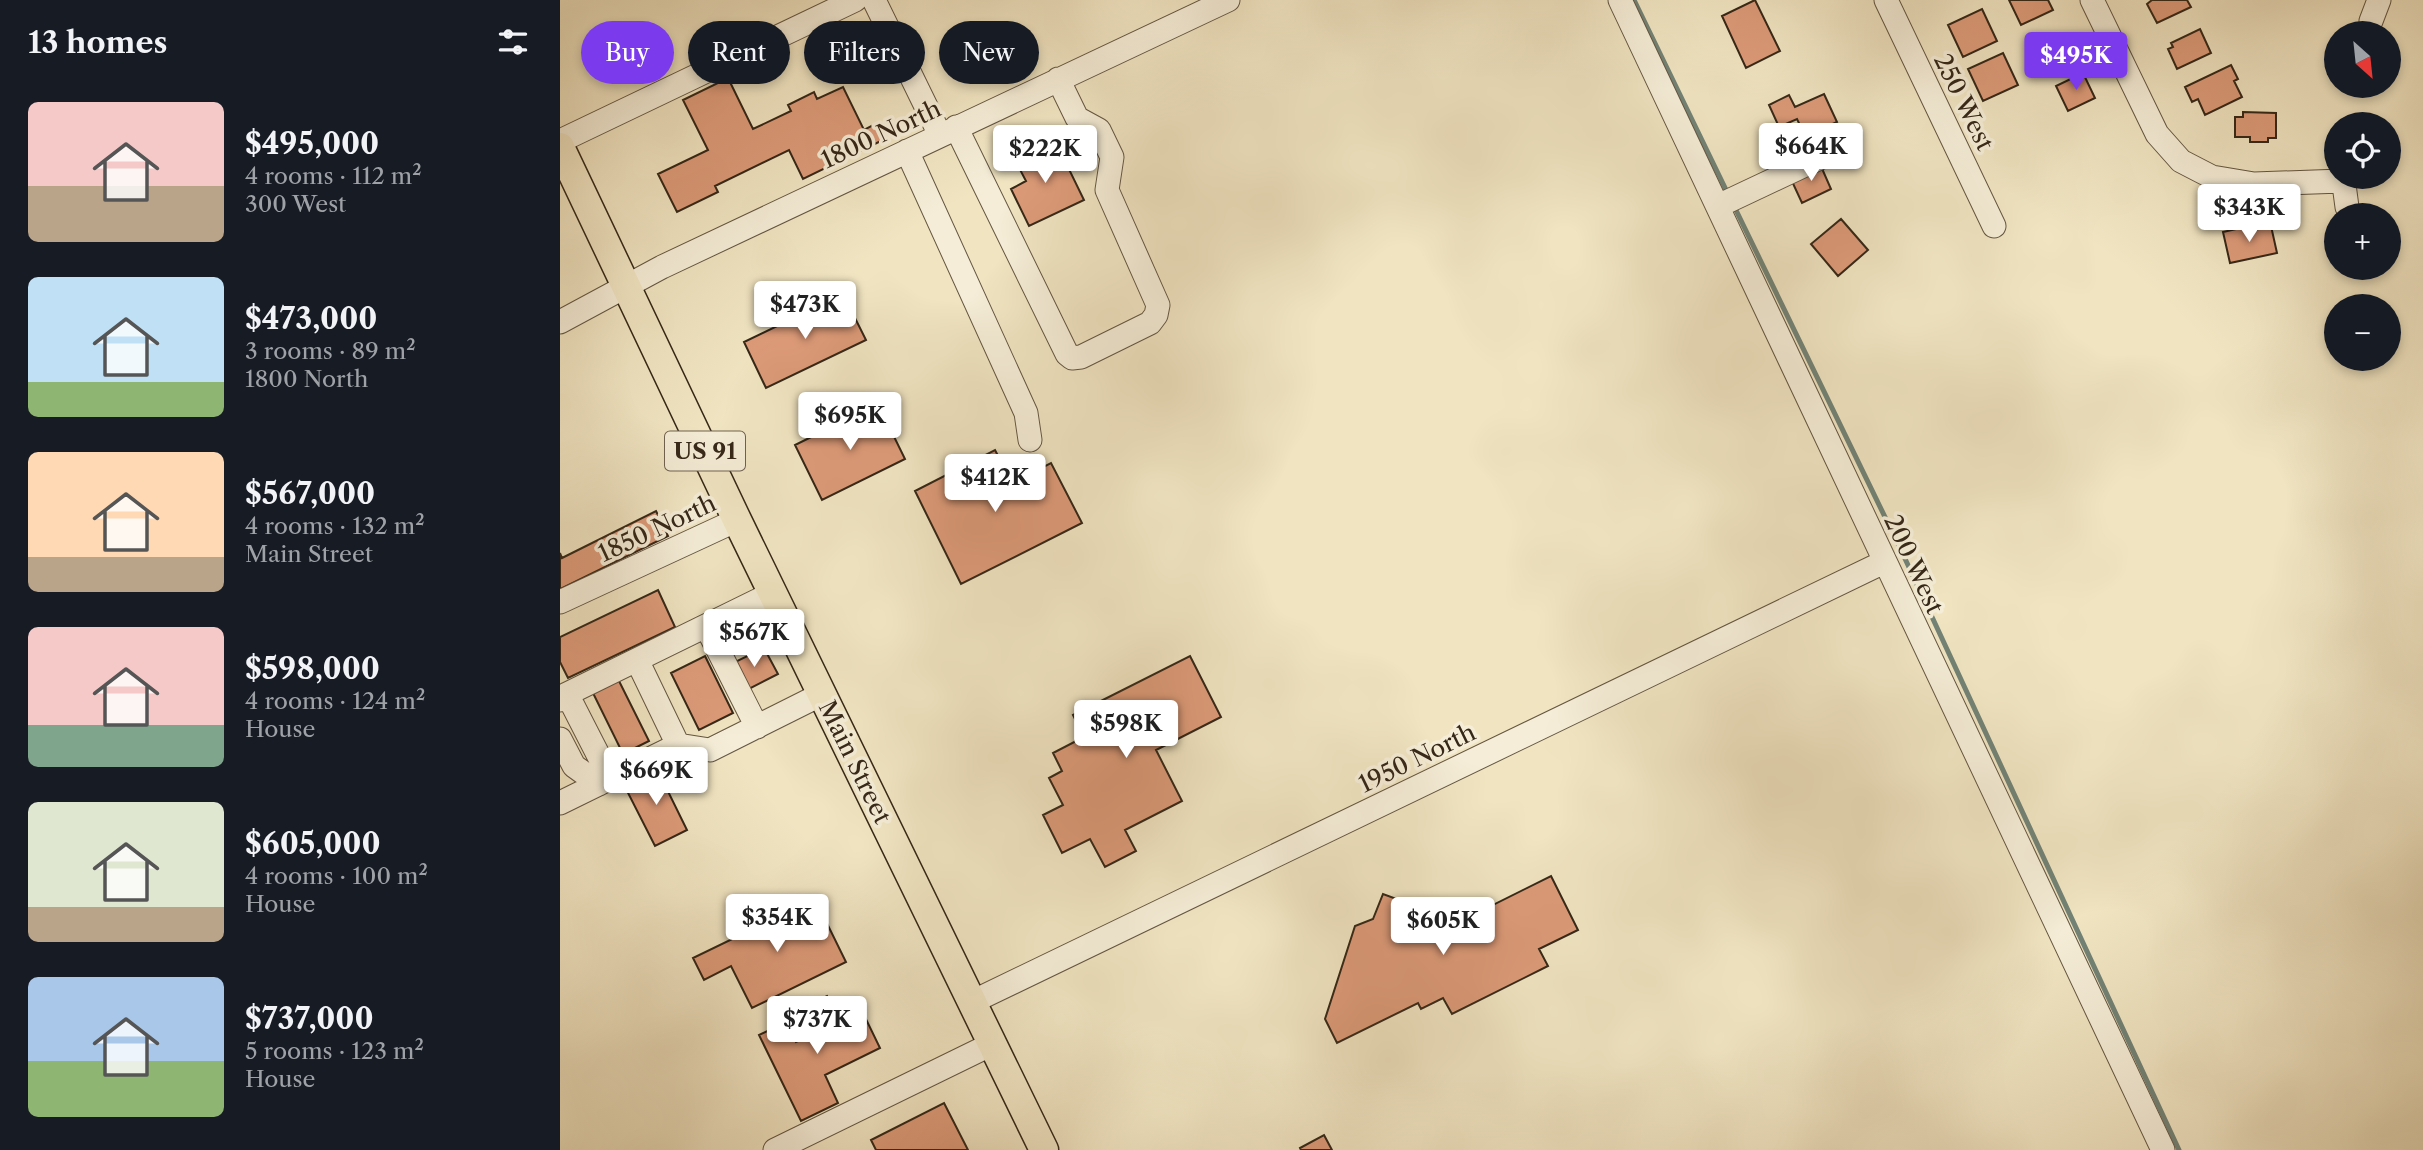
<!DOCTYPE html>
<html lang="en">
<head>
<meta charset="utf-8">
<style>
	body { margin:0; font-family:"Libre Caslon Text",serif; background:#20242c; color:#f1f3f6; height:100vh; display:flex; flex-direction:column; font-size:26px; white-space:nowrap }
	* { box-sizing:border-box; margin:0 }
	p { font-size:23px; color:#9ea1a6 }
	.icon { flex:none; width:38px; height:38px; fill:none; stroke:currentColor; stroke-width:2; stroke-linecap:round; stroke-linejoin:round }
	.map { position:relative; flex:1; overflow:hidden }
	.drawer { display:flex; flex-direction:column; background:#171b24; width:560px }
	.drawer>* { flex:none }
	.top-card { position:absolute; left:21px; top:21px; width:665px; height:63px; display:flex; gap:14px }
	.needle { width:46px; rotate:153deg }
	.tools { position:absolute; left:1764px; top:21px; display:grid; gap:14px }
	.tools a { display:grid; place-items:center; width:77px; height:77px; border-radius:50%; background:#171b24; box-shadow:0 4px 10px #0003; font-size:35px }
	.price { position:absolute; translate:-50% -60px; padding:0 16px; border-radius:7px; background:#fff; color:#222; font-size:23px; line-height:46px; filter:drop-shadow(0 2px 4px #0008) }
	.price::after { content:''; position:absolute; left:50%; top:42px; width:21px; height:16px; margin-left:-10px; background:inherit; clip-path:polygon(0 0,100% 0,50% 100%) }
	.price.active { background:#7c3aed; color:#fff }
	ul { padding:0; list-style:none }
	li { display:flex; align-items:center; gap:21px; height:175px; padding:0 28px }
	li span { display:grid; place-items:center; flex:none; width:196px; height:140px; border-radius:10px; color:#555 }
	li>.icon { margin-inline-start:auto }
	span .icon { width:84px; height:84px; fill:#fffc; stroke-width:1 }
	li b { font-size:30px }
	h2 { display:flex; justify-content:space-between; align-items:center; height:84px; padding:0 28px; font-size:30px }
	.tag { padding:0 24px; border-radius:32px; background:#171b24; box-shadow:0 4px 10px #0003; font-size:24px; line-height:63px }
	.tag.active { background:#7c3aed; color:#fff }
	main { display:flex; flex:1; min-height:0 }
	.map>svg:first-child { display:block }
</style>
</head>
<body>
<main>
<section class="drawer">
<h2>13 homes<svg class="icon" aria-label="filters" viewBox="0 0 24 24"><path d="M4 7h16M4 17h16"/><circle cx="9" cy="7" r="2"/><circle cx="15" cy="17" r="2"/></svg></h2>
<ul>
<li><span style="background:linear-gradient(#f6c9c9 60%,#b9a48a 0)"><svg class="icon" aria-label="home" viewBox="0 0 24 24"><path d="M3 11l9-7 9 7M6 9v11h12V9"/></svg></span><div><b>$495,000</b><p>4 rooms · 112 m²</p><p>300 West</p></div></li>
<li><span style="background:linear-gradient(#bfe0f5 75%,#8fb573 0)"><svg class="icon" aria-label="home" viewBox="0 0 24 24"><path d="M3 11l9-7 9 7M6 9v11h12V9"/></svg></span><div><b>$473,000</b><p>3 rooms · 89 m²</p><p>1800 North</p></div></li>
<li><span style="background:linear-gradient(#ffd9b3 75%,#b9a48a 0)"><svg class="icon" aria-label="home" viewBox="0 0 24 24"><path d="M3 11l9-7 9 7M6 9v11h12V9"/></svg></span><div><b>$567,000</b><p>4 rooms · 132 m²</p><p>Main Street</p></div></li>
<li><span style="background:linear-gradient(#f6c9c9 70%,#7fa58c 0)"><svg class="icon" aria-label="home" viewBox="0 0 24 24"><path d="M3 11l9-7 9 7M6 9v11h12V9"/></svg></span><div><b>$598,000</b><p>4 rooms · 124 m²</p><p>House</p></div></li>
<li><span style="background:linear-gradient(#dfe7d0 75%,#b9a48a 0)"><svg class="icon" aria-label="home" viewBox="0 0 24 24"><path d="M3 11l9-7 9 7M6 9v11h12V9"/></svg></span><div><b>$605,000</b><p>4 rooms · 100 m²</p><p>House</p></div></li>
<li><span style="background:linear-gradient(#a9c7e8 60%,#8fb573 0)"><svg class="icon" aria-label="home" viewBox="0 0 24 24"><path d="M3 11l9-7 9 7M6 9v11h12V9"/></svg></span><div><b>$737,000</b><p>5 rooms · 123 m²</p><p>House</p></div></li>
</ul>
</section>
<div class="map">
<svg width="1863" height="1150" viewBox="0 0 1863 1150">
	<rect width="100%" height="100%" fill="#f0e4c1"/>
	<filter id="stains"><feTurbulence type="fractalNoise" baseFrequency=".00286" numOctaves="4"/><feColorMatrix values="0 0 0 0 .2 0 0 0 0 .09 0 0 0 0 .02 0 0 0 .5 -.17"/></filter>
	<radialGradient id="worn" r=".72"><stop offset=".6" stop-color="#630" stop-opacity="0"/><stop offset="1" stop-color="#630" stop-opacity=".3"/></radialGradient>
	<g fill="none" stroke-linecap="round" stroke-linejoin="round">
		<path stroke="#728275" stroke-width="5" d="M1074 0 1169 196
			M1173 204 1341 550 1619 1150"/>
	</g>
	<path fill="#dc9a78" stroke="#352717" stroke-width="2" d="M1195 0 1220 51 1186 68 1162 16Z
		M1449 0H1488L1493 10 1461 25Z
		M1592 0H1627L1631 7 1597 23 1587 4Z
		M1422 9 1437 41 1403 57 1388 25Z
		M1640 29 1651 53 1617 69 1608 49 1613 47 1611 43Z
		M1506 38 1518 62 1490 76 1478 51Z
		M1443 53 1458 85 1423 101 1408 69Z
		M1671 65 1678 79 1674 81 1682 97 1645 115 1638 99 1632 102 1625 87Z
		M1523 73 1535 98 1508 111 1496 86Z
		M168 78 193 129 231 111 228 105 254 92 257 99 283 87 304 130 317 123 325 139 243 179 229 150 155 186 158 192 117 212 98 174 148 150 123 100Z
		M1264 94 1277 122 1268 126 1274 138 1251 148 1237 119 1219 127 1209 105 1229 95 1235 107Z
		M1683 112 1716 113V138H1708V142H1690V137H1675V117H1683Z
		M491 142 502 165 506 163 524 200 469 226 451 189 466 181 455 160Z
		M1260 164 1271 189 1242 203 1230 177Z
		M1281 219 1308 250 1278 276 1251 244Z
		M1711 226 1717 253 1670 263 1663 232 1685 227 1686 232Z
		M283 294 306 340 206 388 184 342Z
		M318 404 345 459 262 500 235 445Z
		M435 450 452 483 491 463 522 523 401 584 355 491Z
		M96 511 108 536 0 589V553L2 558Z
		M98 590 115 627 8 678 0 662V637Z
		M204 648 218 674 185 691 171 664Z
		M145 656 173 713 139 730 111 673Z
		M630 656 661 717 596 750 622 801 565 830 576 851 545 867 530 839 502 853 483 815 503 805 489 778 502 771 493 753 524 737 513 715Z
		M58 679 89 741 63 754 32 691Z
		M97 769 127 830 95 846 64 785Z
		M991 876 1018 930 979 949 988 966 892 1014 883 998 861 1009 858 1003 777 1043 765 1019 795 926 813 919 823 894 872 912 881 931Z
		M255 899 286 962 192 1008 171 966 144 980 133 958Z
		M267 996 280 1024 303 1013 320 1048 265 1075 278 1103 241 1121 199 1035 226 1022 236 1042 260 1031 248 1005Z
		M384 1103 408 1150H316L311 1140Z
		M764 1135 772 1150H741L740 1148Z"/>
	<g fill="none" stroke-linecap="round" stroke-linejoin="round">
		<defs>
			<path id="minor" d="M314 0 380 135
				M1060 0 1603 1150
				M1326 0 1434 226
				M1532 0 1597 134 1621 161 1652 177 1694 184 1782 181
				M1811 21 1819 0
				M396 127 507 354 512 358 521 357 590 323 596 315 598 305 547 190 552 157 539 130 517 118 498 79
				M0 141 295 0
				M347 151 466 413 470 440
				M1783 177 1787 207
				M1158 206 1264 156
				M0 322 102 267 668 0
				M0 602 177 520
				M146 626 197 727
				M77 660 118 745
				M7 694 50 778
				M0 700 7 694 213 593
				M0 739 14 766 39 784
				M0 803 118 745 150 750 262 694
				M412 1002 1324 562
				M215 1150 432 1044"/>
			<path id="major" d="M0 147 177 520 484 1150"/>
		</defs>
		<use href="#minor" stroke="#645642" stroke-width="25"/>
		<use href="#major" stroke="#352717" stroke-width="31"/>
		<use href="#minor" stroke="#f5edd7" stroke-width="23"/>
		<use href="#major" stroke="#f0e4c1" stroke-width="28"/>
	</g>
	<g text-anchor="middle" dominant-baseline="central" stroke-width="7" stroke-linejoin="round" paint-order="stroke">
		<rect fill="#f5edd7" stroke="#6f6251" stroke-width="2" x="105" y="431.5" width="80" height="39" rx="5"/>
		<g font-size="23" font-weight="bold" fill="#352717">
			<text x="145" y="451">US 91</text>
		</g>
		<g font-size="24" fill="#352717" stroke="#f5edd7">
			<text transform="translate(1404 102) rotate(64)">250 West</text>
			<text transform="translate(321 134) rotate(-25)">1800 North</text>
			<text transform="translate(97 528) rotate(-25)">1850 North</text>
			<text transform="translate(1354 564) rotate(65)">200 West</text>
			<text transform="translate(857 758) rotate(-26)">1950 North</text>
			<text transform="translate(295 762) rotate(64)">Main Street</text>
		</g>
	</g>
	<rect width="100%" height="100%" filter="url(#stains)"/>
	<rect width="100%" height="100%" fill="url(#worn)"/>
</svg>
<div class="tools">
<a><svg class="needle" viewBox="-14 -14 28 28"><path d="M0-13l5 13h-10z" fill="#e53935"/><path d="M0 13l5-13h-10z" fill="#9ea1a6"/></svg></a>
<a><svg class="icon" aria-label="locate" viewBox="0 0 24 24"><circle cx="12" cy="12" r="6"/><path d="M12 2v4M12 18v4M2 12h4M18 12h4"/></svg></a>
<a>+</a>
<a>−</a>
</div>
<b class="price active" style="left:1516px;top:92px">$495K</b>
<b class="price" style="left:1251px;top:183px">$664K</b>
<b class="price" style="left:485px;top:185px">$222K</b>
<b class="price" style="left:1689px;top:244px">$343K</b>
<b class="price" style="left:245px;top:341px">$473K</b>
<b class="price" style="left:290px;top:452px">$695K</b>
<b class="price" style="left:435px;top:514px">$412K</b>
<b class="price" style="left:194px;top:669px">$567K</b>
<b class="price" style="left:566px;top:760px">$598K</b>
<b class="price" style="left:96px;top:807px">$669K</b>
<b class="price" style="left:217px;top:954px">$354K</b>
<b class="price" style="left:883px;top:957px">$605K</b>
<b class="price" style="left:257px;top:1056px">$737K</b>
<div class="top-card">
<a class="tag active">Buy</a>
<a class="tag">Rent</a>
<a class="tag">Filters</a>
<a class="tag">New</a>
</div>
</div>
</main>
</body>
</html>
